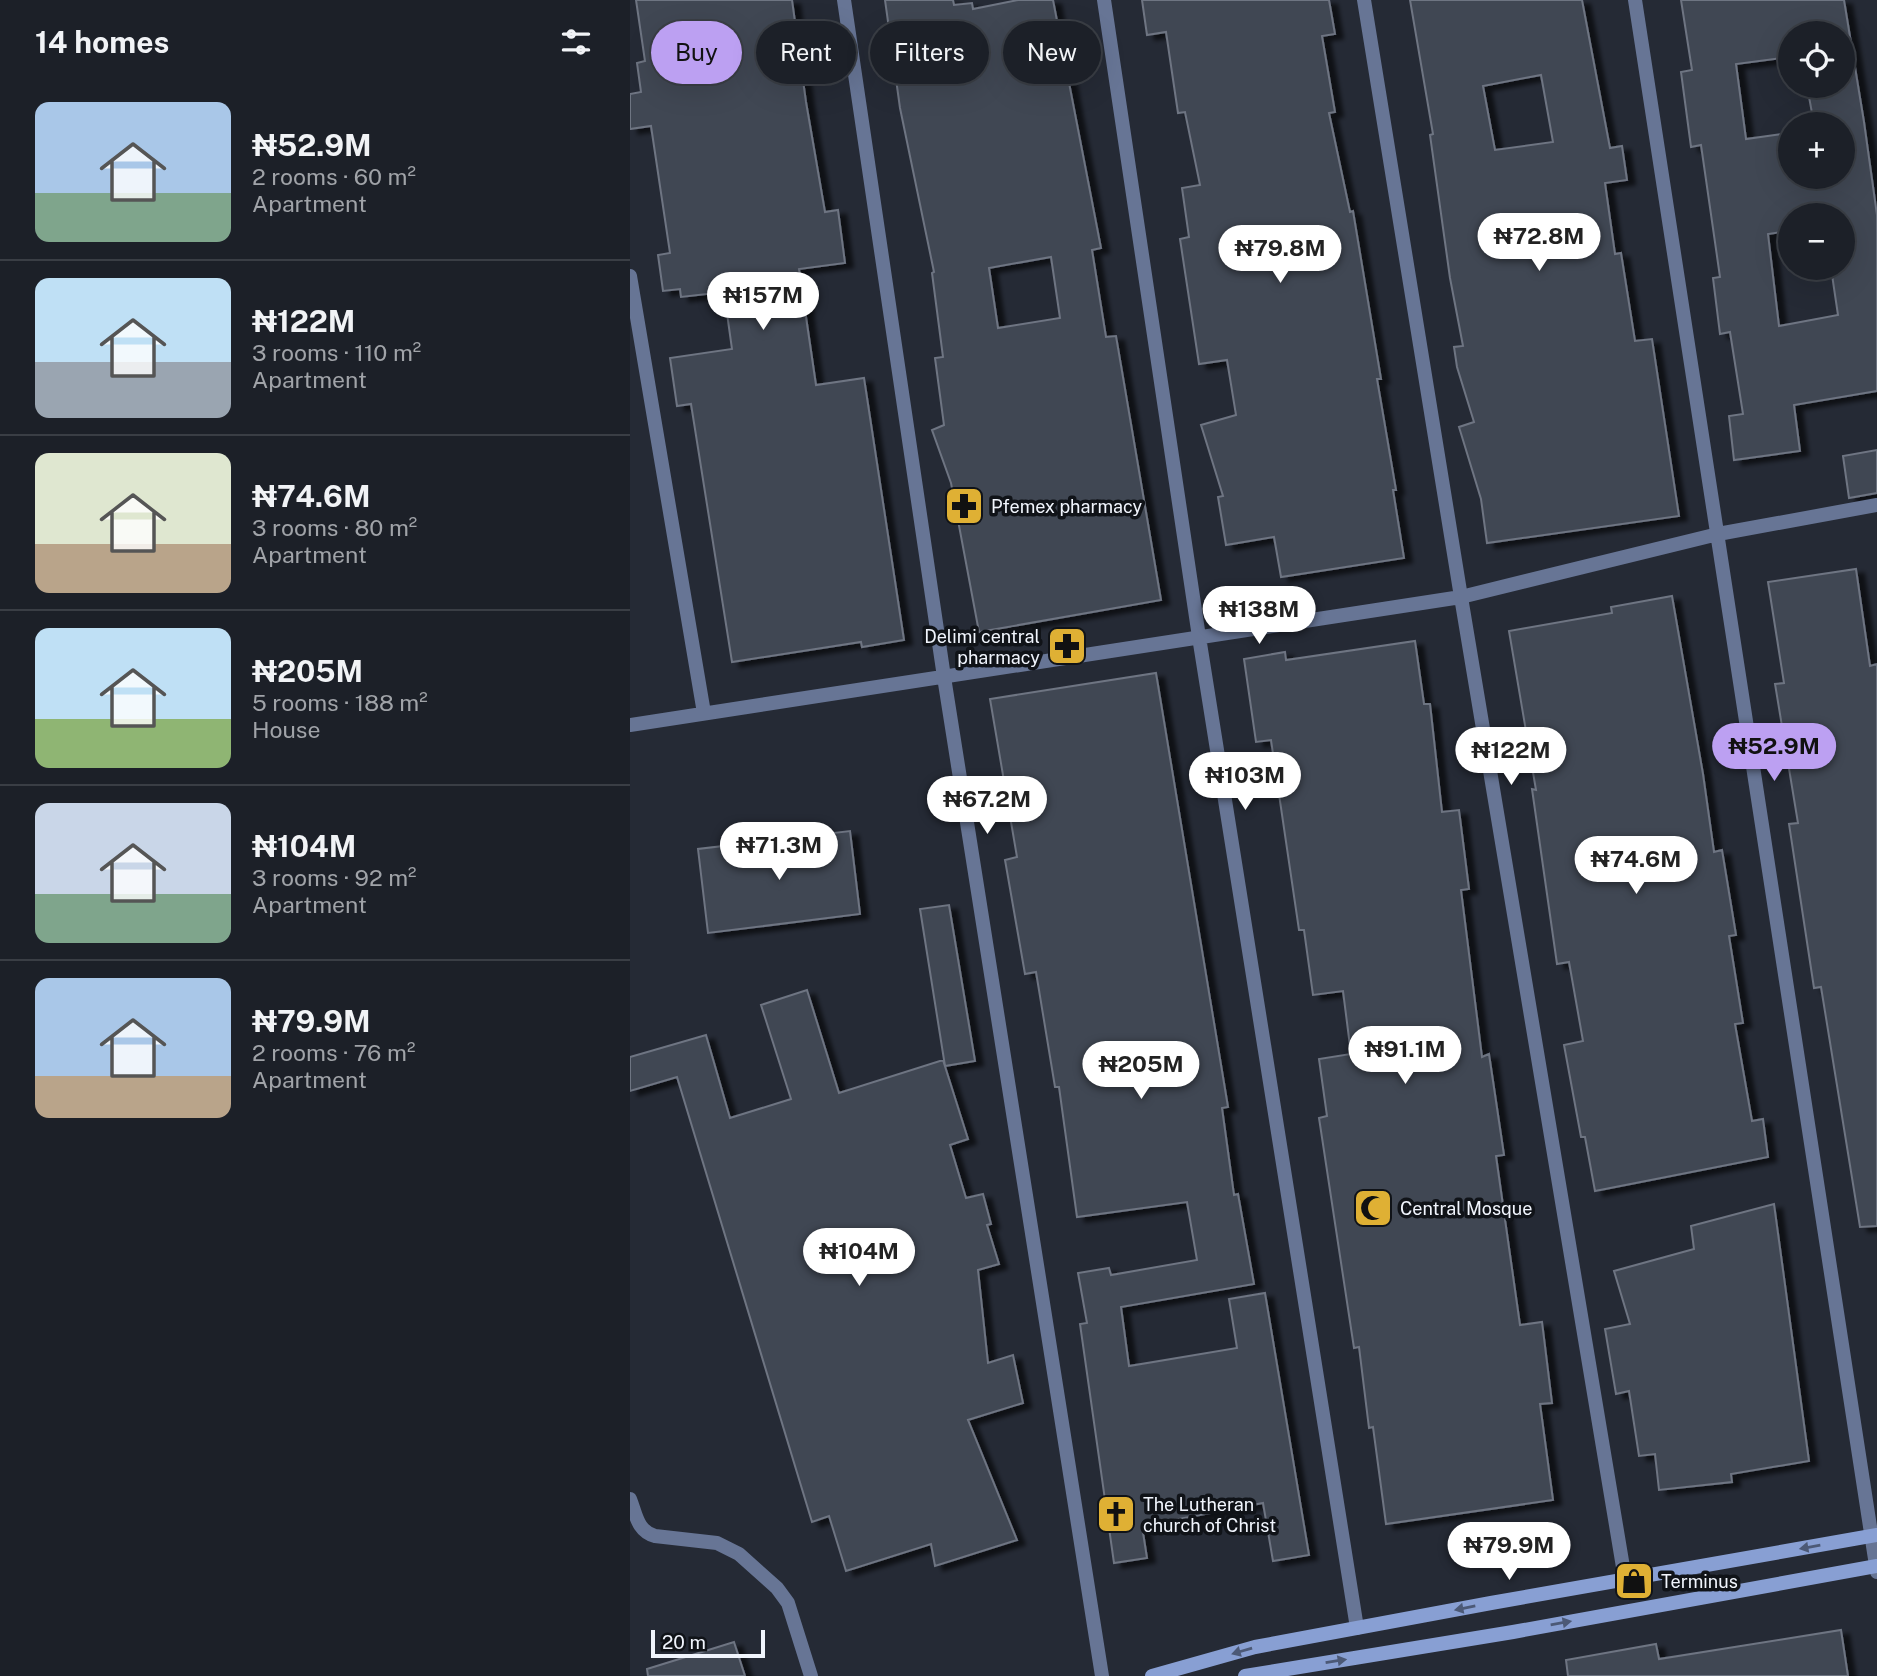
<!DOCTYPE html>
<html lang="en">
<head>
<meta charset="utf-8">
<style>
	body { margin:0; font-family:"Public Sans",sans-serif; background:#292d34; color:#f1f3f6; height:100vh; display:flex; flex-direction:column; font-size:26px; white-space:nowrap }
	* { box-sizing:border-box; margin:0 }
	p { font-size:23px; color:#a0a3a8 }
	.icon { flex:none; width:38px; height:38px; fill:none; stroke:currentColor; stroke-width:2; stroke-linecap:round; stroke-linejoin:round }
	.map { position:relative; flex:1; overflow:hidden }
	.sheet { display:flex; flex-direction:column; background:#1c2028; width:630px }
	.sheet>* { flex:none }
	.guide { position:absolute; left:21px; top:21px; width:665px; height:63px; display:flex; gap:14px }
	.tools { position:absolute; left:1148px; top:21px; display:grid; gap:14px }
	.tools a { display:grid; place-items:center; width:77px; height:77px; border-radius:50%; background:#1c2028; box-shadow:0 7px 28px #0002,0 0 0 2px #3a3e45; font-size:35px }
	.scale { position:absolute; left:21px; bottom:18px; width:114px; box-sizing:border-box; padding-left:7px; border:4px solid #f1f5fd; border-top:0; font-size:19px; line-height:24px; white-space:nowrap; color:#f1f5fd; -webkit-text-stroke:5px #101318; paint-order:stroke }
	.price { position:absolute; translate:-50% -60px; padding:0 16px; border-radius:24px; background:#fff; color:#222; font-size:23px; line-height:46px; filter:drop-shadow(0 2px 4px #0008) }
	.price::after { content:''; position:absolute; left:50%; top:42px; width:21px; height:16px; margin-left:-10px; background:inherit; clip-path:polygon(0 0,100% 0,50% 100%) }
	.price.current { background:#bca0f2; color:#111 }
	ul { padding:0; list-style:none }
	li { display:flex; align-items:center; gap:21px; height:175px; padding:0 35px }
	li+li { border-top:2px solid #3a3e45 }
	li span { display:grid; place-items:center; flex:none; width:196px; height:140px; border-radius:14px; color:#555 }
	li>.icon { margin-inline-start:auto }
	span .icon { width:84px; height:84px; fill:#fffc; stroke-width:1 }
	li b { font-size:30px }
	h2 { display:flex; justify-content:space-between; align-items:center; height:84px; padding:0 35px; font-size:30px }
	.chip { padding:0 24px; border-radius:32px; background:#1c2028; box-shadow:0 7px 28px #0002,0 0 0 2px #3a3e45; font-size:24px; line-height:63px }
	.chip.current { background:#bca0f2; color:#111 }
	main { display:flex; flex:1; min-height:0 }
	.map>svg:first-child { display:block }
</style>
</head>
<body>
<main>
<section class="sheet">
<h2>14 homes<svg class="icon" aria-label="filters" viewBox="0 0 24 24"><path d="M4 7h16M4 17h16"/><circle cx="9" cy="7" r="2"/><circle cx="15" cy="17" r="2"/></svg></h2>
<ul>
<li><span style="background:linear-gradient(#a9c7e8 65%,#7fa58c 0)"><svg class="icon" aria-label="home" viewBox="0 0 24 24"><path d="M3 11l9-7 9 7M6 9v11h12V9"/></svg></span><div><b>₦52.9M</b><p>2 rooms · 60 m²</p><p>Apartment</p></div></li>
<li><span style="background:linear-gradient(#bfe0f5 60%,#9aa5b1 0)"><svg class="icon" aria-label="home" viewBox="0 0 24 24"><path d="M3 11l9-7 9 7M6 9v11h12V9"/></svg></span><div><b>₦122M</b><p>3 rooms · 110 m²</p><p>Apartment</p></div></li>
<li><span style="background:linear-gradient(#dfe7d0 65%,#b9a48a 0)"><svg class="icon" aria-label="home" viewBox="0 0 24 24"><path d="M3 11l9-7 9 7M6 9v11h12V9"/></svg></span><div><b>₦74.6M</b><p>3 rooms · 80 m²</p><p>Apartment</p></div></li>
<li><span style="background:linear-gradient(#bfe0f5 65%,#8fb573 0)"><svg class="icon" aria-label="home" viewBox="0 0 24 24"><path d="M3 11l9-7 9 7M6 9v11h12V9"/></svg></span><div><b>₦205M</b><p>5 rooms · 188 m²</p><p>House</p></div></li>
<li><span style="background:linear-gradient(#c9d6e8 65%,#7fa58c 0)"><svg class="icon" aria-label="home" viewBox="0 0 24 24"><path d="M3 11l9-7 9 7M6 9v11h12V9"/></svg></span><div><b>₦104M</b><p>3 rooms · 92 m²</p><p>Apartment</p></div></li>
<li><span style="background:linear-gradient(#a9c7e8 70%,#b9a48a 0)"><svg class="icon" aria-label="home" viewBox="0 0 24 24"><path d="M3 11l9-7 9 7M6 9v11h12V9"/></svg></span><div><b>₦79.9M</b><p>2 rooms · 76 m²</p><p>Apartment</p></div></li>
</ul>
</section>
<div class="map">
<svg width="1247" height="1676" viewBox="0 0 1247 1676">
	<defs>
		<filter id="shadow"><feDropShadow dx="8" dy="4.5" stdDeviation="2" flood-color="#0009"/></filter>
	</defs>
	<rect width="100%" height="100%" fill="#252a35"/>
	<path fill="#414753" stroke="#6e7482" stroke-width="2" fill-rule="evenodd" filter="url(#shadow)" d="M6 0H162L176 102 195 212 208 210 215 263 169 269 186 385 234 378 274 640 232 647 231 642 102 662 61 404 47 406 40 358 102 349 94 292 51 297 50 289 33 291 28 255 40 253 21 126 0 129V94L11 92 7 63 15 61Z
		M255 0H323L324 5 342 3 343 9 388 0H423L471 248 462 250 476 337 486 336 531 600 349 632 321 483 302 430 314 425 305 358 313 357 302 273 304 272 270 108ZM421 257 430 318 368 328 359 268Z
		M512 0H699L705 34 692 36 705 112 699 113 720 212 723 211 751 379H747L766 490H763L774 558 651 577 644 537 596 545 588 497 593 496 571 425 606 415 597 360 569 364 550 239 559 237 552 188 570 185 555 112 548 113 536 32 517 35Z
		M780 0H952L980 148 992 146 997 180 975 183 985 254 991 253 1005 341 1022 339 1049 516 857 543 851 499 829 427 844 422 827 367 824 347 833 346 820 278 800 135 803 134ZM911 75 923 142 865 150 853 86Z
		M1051 0H1214L1234 122 1247 215V391L1164 405 1170 451 1104 460 1099 416 1113 414 1100 332 1090 334 1083 278 1090 277 1071 145 1061 147 1051 72 1062 70ZM1160 33H1213V86H1177L1184 124H1213V177H1160V133L1116 139 1106 64 1160 57ZM1160 215H1213V268H1201L1208 315 1149 326 1138 234 1160 231Z
		M1247 450V493L1219 498 1213 456Z
		M1226 569 1240 666 1247 664V1226L1230 1227 1191 987 1184 988 1159 824 1168 823 1145 684 1154 683 1138 582Z
		M1042 596 1073 774 1084 852 1092 850 1106 935 1099 936 1113 1023 1105 1024 1122 1121 1133 1119 1138 1157 965 1191 955 1137H951L934 1045 953 1041 939 962 927 964 902 789 906 790 879 631 982 613 981 607Z
		M785 641 794 704H800L812 812 829 810 839 889 831 890 852 1057 859 1054 874 1155 866 1156 890 1325 912 1322 922 1403 910 1404 923 1500 756 1524 743 1427 739 1428 729 1347 724 1348 689 1118 697 1116 689 1059 721 1054 713 991 683 995 674 930H669L641 740 626 742 614 659 655 652 656 660Z
		M526 673 598 1107 592 1108 604 1195 608 1194 624 1284 491 1307 499 1366 607 1348 599 1299 635 1293 679 1555 643 1561 633 1503 512 1526 517 1558 484 1563 450 1324 457 1323 448 1273 479 1268 481 1275 567 1260 557 1202 447 1217 429 1087H425L406 972 395 974 375 860 387 857 360 699Z
		M220 831 230 914 78 933 68 849Z
		M319 905 345 1061 315 1066 290 909Z
		M177 990 209 1093 313 1060 338 1139 320 1145 336 1198 353 1194 361 1224 357 1225 369 1264 348 1270 358 1363 383 1355 393 1403 338 1420 387 1540 305 1566 301 1544 216 1571 199 1516 182 1522 47 1077 0 1091V1057L76 1035 100 1118 161 1099 131 1005Z
		M1144 1204 1179 1461 1101 1474 1102 1482 1029 1490 1025 1454 1009 1456 999 1391 986 1394 975 1329 1000 1324 984 1271 1064 1249 1061 1226Z
		M1211 1630 1218 1676H938L936 1660 1026 1644 1029 1659Z
		M104 1642 115 1676H18L17 1669Z"/>
	<g fill="none" stroke-linecap="round" stroke-linejoin="round">
		<path stroke="#677595" stroke-width="14" d="M0 1499C6 1514 7 1531 25 1536L87 1543 109 1554 147 1588 158 1603 181 1676"/>
		<path stroke="#677595" stroke-width="14" d="M214 0 314 677 472 1676
			M474 0 569 637 727 1628
			M734 0 831 597 995 1579
			M1005 0 1247 1572
			M0 276 74 713
			M0 725 831 597 1088 534 1247 505"/>
		<path stroke="#889fd3" stroke-width="14" d="M522 1676 625 1647 861 1603 1247 1535
			M615 1676 883 1632 1247 1566"/>
	</g>
	<defs><path id="oneway-solid" d="M-6-.8H1V-3.2L6.5 0L1 3.2V.8H-6Z" transform="scale(1.75)"/></defs>
	<g fill="#4c5976">
		<use href="#oneway-solid" transform="translate(1180 1547) rotate(170)"/>
		<use href="#oneway-solid" transform="translate(835 1608) rotate(169)"/>
		<use href="#oneway-solid" transform="translate(931 1623) rotate(-10)"/>
		<use href="#oneway-solid" transform="translate(612 1651) rotate(164)"/>
		<use href="#oneway-solid" transform="translate(706 1661) rotate(-9)"/>
	</g>
	<defs>
		<symbol id="pharmacy-square" viewBox="-11 -11 22 22"><rect x="-9" y="-9" width="18" height="18" rx="4" fill="#dfb034" stroke="#101318"/><path d="M-2-6h4v4h4v4h-4v4h-4v-4h-4v-4h4Z" fill="#111"/></symbol>
		<symbol id="mosque-square" viewBox="-11 -11 22 22"><rect x="-9" y="-9" width="18" height="18" rx="4" fill="#dfb034" stroke="#101318"/><path d="M3.5-4.9A6 6 0 1 0 3.5 4.9A5 5 0 1 1 3.5-4.9Z" fill="#111"/></symbol>
		<symbol id="church-square" viewBox="-11 -11 22 22"><rect x="-9" y="-9" width="18" height="18" rx="4" fill="#dfb034" stroke="#101318"/><path d="M-1.2-6h2.4v3.5h3.3v2.4h-3.3V6h-2.4V-.1h-3.3v-2.4h3.3Z" fill="#111"/></symbol>
		<symbol id="shop-square" viewBox="-11 -11 22 22"><rect x="-9" y="-9" width="18" height="18" rx="4" fill="#dfb034" stroke="#101318"/><path d="M-5-2.5h2.3a2.7 3.5 0 0 1 5.4 0H5L5.5 6h-11ZM-1.5-2.5h3a1.5 2.3 0 0 0-3 0Z" fill="#111"/></symbol>
	</defs>
	<g fill-rule="evenodd">
		<use href="#pharmacy-square" x="312" y="484" width="44" height="44"/>
		<use href="#pharmacy-square" x="415" y="624" width="44" height="44"/>
		<use href="#mosque-square" x="721" y="1186" width="44" height="44"/>
		<use href="#church-square" x="464" y="1492" width="44" height="44"/>
		<use href="#shop-square" x="982" y="1559" width="44" height="44"/>
	</g>
	<g text-anchor="middle" dominant-baseline="central" stroke-width="7" stroke-linejoin="round" paint-order="stroke">
		<g font-size="18" fill="#f1f5fd" stroke="#101318" text-anchor="start">
			<text x="361" y="506">Pfemex pharmacy</text>
			<text x="410" y="636" text-anchor="end">Delimi central<tspan x="410" dy="21">pharmacy</tspan></text>
			<text x="770" y="1208">Central Mosque</text>
			<text x="513" y="1504">The Lutheran<tspan x="513" dy="21">church of Christ</tspan></text>
			<text x="1031" y="1581">Terminus</text>
		</g>
	</g>
</svg>
<div class="tools">
<a><svg class="icon" aria-label="locate" viewBox="0 0 24 24"><circle cx="12" cy="12" r="6"/><path d="M12 2v4M12 18v4M2 12h4M18 12h4"/></svg></a>
<a>+</a>
<a>−</a>
</div>
<div class="scale">20 m</div>
<b class="price" style="left:909px;top:273px">₦72.8M</b>
<b class="price" style="left:650px;top:285px">₦79.8M</b>
<b class="price" style="left:133px;top:332px">₦157M</b>
<b class="price" style="left:629px;top:646px">₦138M</b>
<b class="price current" style="left:1144px;top:783px">₦52.9M</b>
<b class="price" style="left:881px;top:787px">₦122M</b>
<b class="price" style="left:615px;top:812px">₦103M</b>
<b class="price" style="left:357px;top:836px">₦67.2M</b>
<b class="price" style="left:149px;top:882px">₦71.3M</b>
<b class="price" style="left:1006px;top:896px">₦74.6M</b>
<b class="price" style="left:775px;top:1086px">₦91.1M</b>
<b class="price" style="left:511px;top:1101px">₦205M</b>
<b class="price" style="left:229px;top:1288px">₦104M</b>
<b class="price" style="left:879px;top:1582px">₦79.9M</b>
<div class="guide">
<a class="chip current">Buy</a>
<a class="chip">Rent</a>
<a class="chip">Filters</a>
<a class="chip">New</a>
</div>
</div>
</main>
</body>
</html>
